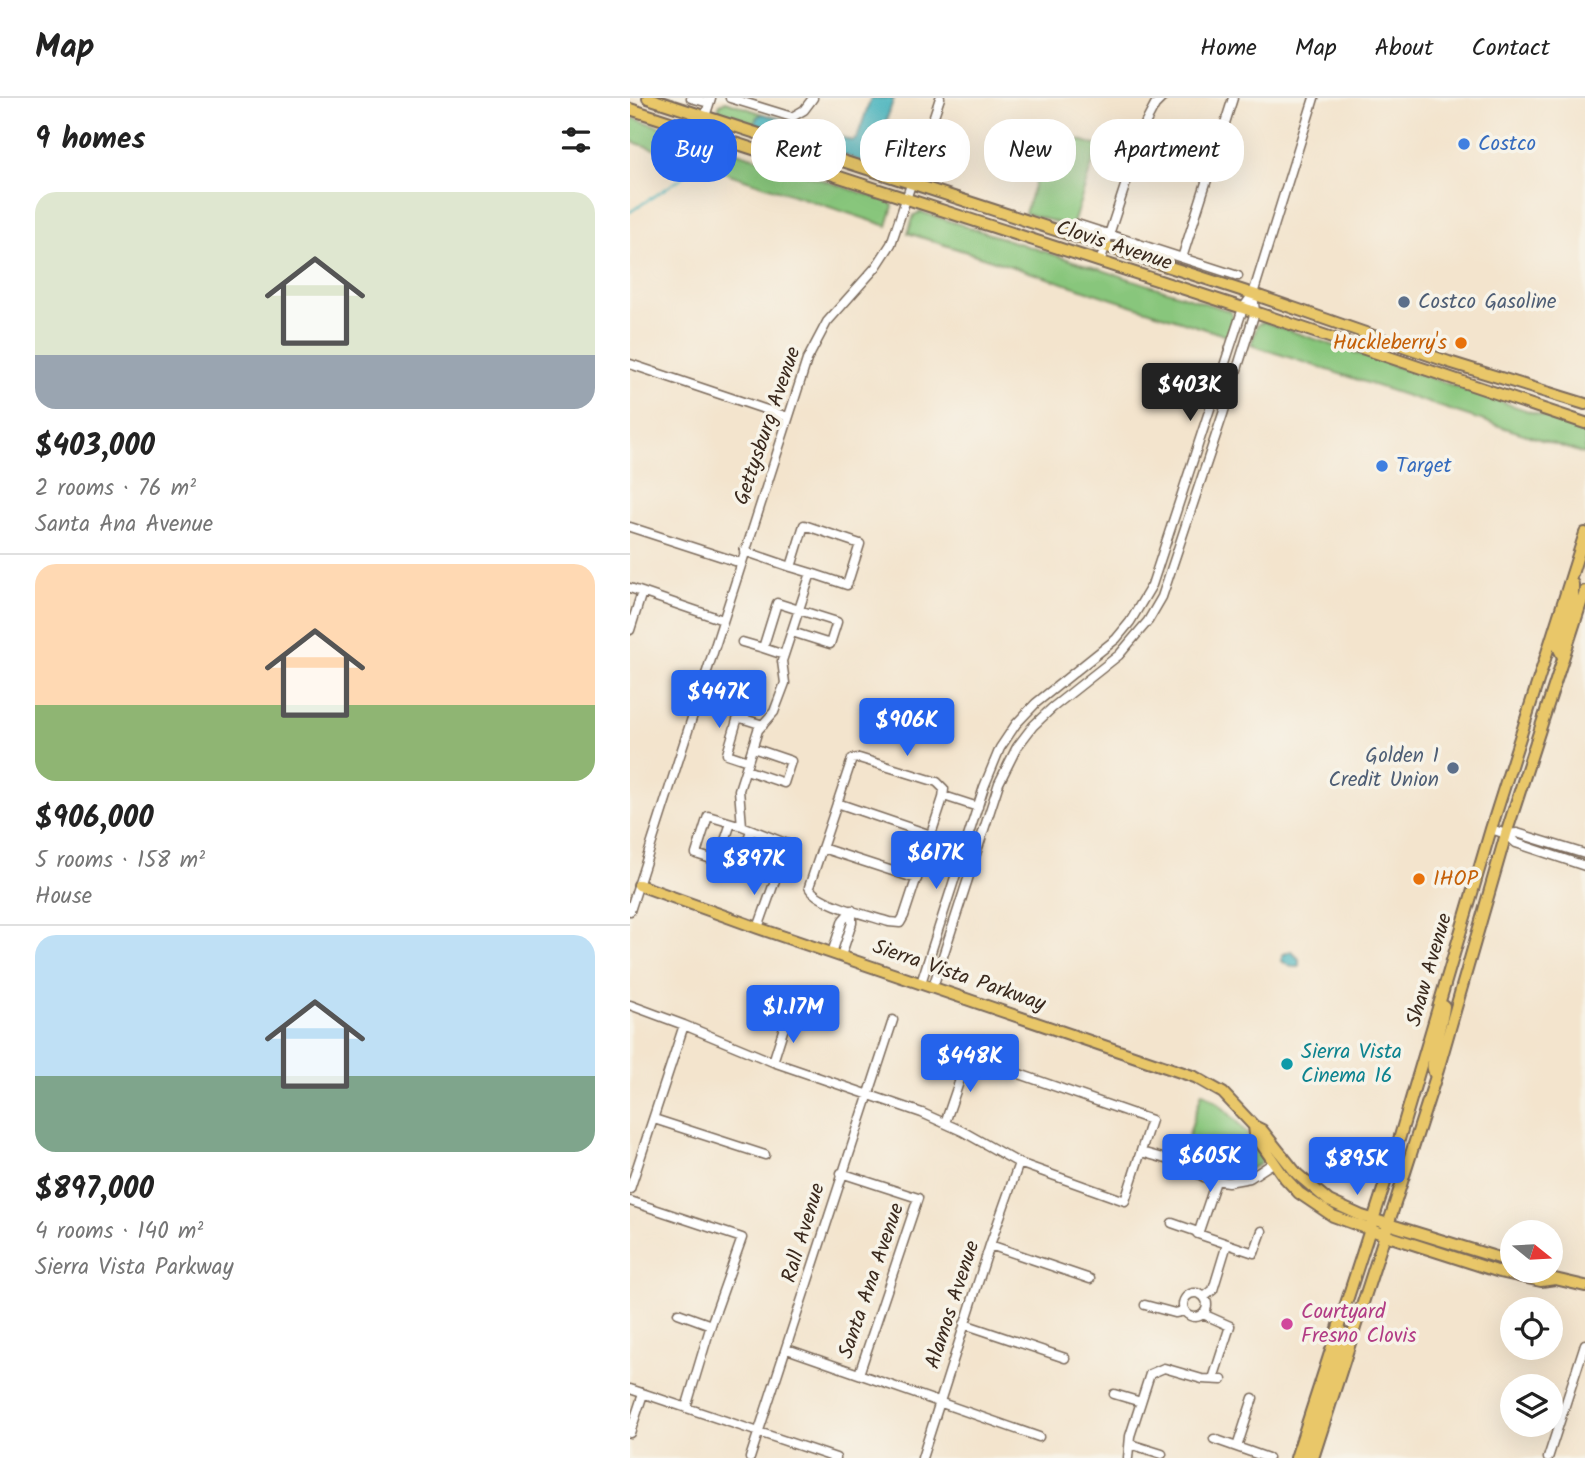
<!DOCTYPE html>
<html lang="en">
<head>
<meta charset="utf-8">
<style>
	body { margin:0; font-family:Kalam,sans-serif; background:#f6f6f6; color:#222; height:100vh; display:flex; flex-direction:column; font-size:26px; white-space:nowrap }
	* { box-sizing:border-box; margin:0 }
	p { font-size:23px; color:#767676 }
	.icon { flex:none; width:38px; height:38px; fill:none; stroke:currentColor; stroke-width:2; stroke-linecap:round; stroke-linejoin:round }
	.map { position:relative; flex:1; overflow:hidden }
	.side { display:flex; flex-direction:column; background:#fff; width:630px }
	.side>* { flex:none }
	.top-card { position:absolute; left:21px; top:21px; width:665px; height:63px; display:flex; gap:14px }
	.needle { width:46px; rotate:108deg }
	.controls { position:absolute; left:870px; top:1122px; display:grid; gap:14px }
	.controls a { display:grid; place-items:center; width:63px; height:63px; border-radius:50%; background:#fff; box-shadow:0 7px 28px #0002; font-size:35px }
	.price { position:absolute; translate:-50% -60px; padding:0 16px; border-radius:7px; background:#2563eb; color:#fff; font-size:23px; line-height:46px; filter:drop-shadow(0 2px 4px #0008) }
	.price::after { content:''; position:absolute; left:50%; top:42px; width:21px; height:16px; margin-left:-10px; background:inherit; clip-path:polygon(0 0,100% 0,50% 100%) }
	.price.current { background:#222; color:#fff }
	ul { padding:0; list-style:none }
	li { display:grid; align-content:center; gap:14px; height:371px; padding:0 35px }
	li+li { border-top:2px solid #e0e0e0 }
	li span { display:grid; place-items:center; height:217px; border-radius:21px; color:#555 }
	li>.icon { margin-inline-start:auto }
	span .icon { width:126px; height:126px; fill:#fffc; stroke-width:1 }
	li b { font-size:30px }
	h2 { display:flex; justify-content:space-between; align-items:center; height:84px; padding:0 35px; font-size:30px }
	.tag { padding:0 24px; border-radius:28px; background:#fff; box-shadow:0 7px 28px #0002; font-size:24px; line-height:63px }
	.tag.current { background:#2563eb; color:#fff }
	header { display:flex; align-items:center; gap:42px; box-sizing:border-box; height:98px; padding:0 35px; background:#fff; border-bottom:2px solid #e0e0e0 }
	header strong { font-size:33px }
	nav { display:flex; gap:38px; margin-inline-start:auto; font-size:24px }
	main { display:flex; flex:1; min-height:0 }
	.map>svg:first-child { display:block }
</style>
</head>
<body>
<header>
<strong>Map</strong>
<nav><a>Home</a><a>Map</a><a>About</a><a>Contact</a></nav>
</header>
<main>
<section class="side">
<h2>9 homes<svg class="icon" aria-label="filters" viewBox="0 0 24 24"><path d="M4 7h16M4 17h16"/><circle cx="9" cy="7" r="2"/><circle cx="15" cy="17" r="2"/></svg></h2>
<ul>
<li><span style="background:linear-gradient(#dfe7d0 75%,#9aa5b1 0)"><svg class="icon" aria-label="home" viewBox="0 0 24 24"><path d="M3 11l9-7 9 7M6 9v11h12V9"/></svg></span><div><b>$403,000</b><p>2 rooms · 76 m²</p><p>Santa Ana Avenue</p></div></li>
<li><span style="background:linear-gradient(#ffd9b3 65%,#8fb573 0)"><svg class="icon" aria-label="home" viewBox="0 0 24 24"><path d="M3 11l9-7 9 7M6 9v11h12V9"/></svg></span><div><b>$906,000</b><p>5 rooms · 158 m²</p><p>House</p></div></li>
<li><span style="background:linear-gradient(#bfe0f5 65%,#7fa58c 0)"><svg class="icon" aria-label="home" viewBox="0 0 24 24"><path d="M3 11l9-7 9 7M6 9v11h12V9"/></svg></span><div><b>$897,000</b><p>4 rooms · 140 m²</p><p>Sierra Vista Parkway</p></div></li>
</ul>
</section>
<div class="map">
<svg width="955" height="1360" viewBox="0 0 955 1360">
	<rect width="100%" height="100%" fill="#f7f3e8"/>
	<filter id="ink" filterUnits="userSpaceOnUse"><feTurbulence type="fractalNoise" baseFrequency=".0143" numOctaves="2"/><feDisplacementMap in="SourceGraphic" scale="14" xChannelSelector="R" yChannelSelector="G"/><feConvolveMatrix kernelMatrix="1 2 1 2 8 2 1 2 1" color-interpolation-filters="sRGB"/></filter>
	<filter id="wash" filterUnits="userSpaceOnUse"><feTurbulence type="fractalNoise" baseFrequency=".00686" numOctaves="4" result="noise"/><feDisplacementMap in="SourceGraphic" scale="28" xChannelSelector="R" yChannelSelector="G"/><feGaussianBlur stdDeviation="1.57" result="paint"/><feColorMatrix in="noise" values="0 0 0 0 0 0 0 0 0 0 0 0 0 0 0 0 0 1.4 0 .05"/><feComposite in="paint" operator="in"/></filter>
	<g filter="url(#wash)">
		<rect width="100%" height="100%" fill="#f3e4cd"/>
		<path fill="#88c67c" stroke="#62784d" stroke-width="2" d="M96 3 133 16 127 20 124 28 92 17 88 12 90 6Z
			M0 19 260 104 263 108 257 128 84 71 99 60 75 52 60 63 0 43Z
			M422 33 468 48 442 129 395 115Z
			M291 114 600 213 603 219 597 238 278 135 284 117Z
			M634 224 955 332V356L621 247 627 227Z
			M572 994C598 1010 616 1033 632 1058L630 1066C611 1076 592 1081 571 1070 565 1066 559 1062 552 1059Z"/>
		<path fill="#44b3bd" stroke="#406e6e" stroke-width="2" d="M241 0H264L242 64 239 66 124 28 127 19 133 16 176 27 222 43 227 40Z
			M661 853 669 861V869C661 869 661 870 652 863V857Z"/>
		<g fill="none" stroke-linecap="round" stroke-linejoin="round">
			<path stroke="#44b3bd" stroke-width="2" d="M0 114 85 58"/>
		</g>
	</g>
	<g filter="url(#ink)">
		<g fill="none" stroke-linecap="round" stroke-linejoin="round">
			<defs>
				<path id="minor" d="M61 0 79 5
					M100 0 162 19 174 12 183 0
					M70 34 81 0
					M447 126 608 178
					M552 160 603 0
					M470 164 516 24 525 7 532 0
					M0 266 158 319
					M0 429 111 465
					M114 453 161 469 174 427 230 446 217 487 181 475 152 563 155 585 144 614 128 632 109 692 112 728 158 746 128 830
					M161 469 181 475
					M0 490 93 522
					M0 532 12 494
					M112 544 133 550
					M154 557 133 550 147 505 207 524 200 546 162 534
					M229 660 307 684 314 691 313 700 274 818 270 825 259 824C241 818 186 806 179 789L222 661Z
					M118 663 97 656 108 619 133 627
					M116 672 154 685 161 663 123 650
					M314 698 348 709
					M207 705 301 737
					M112 728 78 718 66 756 109 770 121 732
					M861 731 876 736 887 735 955 756
					M876 736 886 745 955 768
					M192 750 287 781
					M88 763 101 725
					M0 813 177 262 197 224 246 169 261 146 310 0
					M202 855 213 822 222 812
					M211 858 222 825V812
					M291 885 354 689 370 650 386 626 406 605 486 541 500 524 522 487 613 210 623 196 684 0
					M303 889 369 685 387 649 403 628 422 610 489 557 518 523 532 499 593 316 625 214 623 196
					M0 907 54 927 143 964 292 1015 332 1033 389 1065 495 1103 521 1022 338 958 315 1025
					M143 964 156 923
					M24 1021 135 1057
					M511 1054 543 1063 578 1081 598 1084 620 1080 643 1065
					M211 1075 288 1100 229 1276
					M0 1091 54 927
					M0 1103 112 1140 81 1227 56 1310
					M542 1125 565 1133 568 1136 586 1083
					M568 1136 624 1155 632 1133
					M360 1147 460 1181
					M553 1207a12 12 0 1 1 24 0a12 12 0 1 1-24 0Z
					M574 1199 583 1192 597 1146
					M515 1207 545 1215 555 1213
					M48 1215 81 1227
					M573 1216 600 1228 583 1281
					M334 1226 435 1260
					M157 1251 409 1339
					M0 1291 206 1360
					M484 1296 511 1304
					M0 1335 13 1296
					M584 1341 638 1360
					M500 1346 532 1356
					M607 1349 623 1300
					M120 1360 263 922
					M292 1360 360 1147 389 1065
					M498 1360 500 1338 520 1276 534 1270 572 1281 592 1282
					M918 1360 955 1246"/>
				<path id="major" d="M18 0 623 196 819 264 955 306
					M0 11 613 210 955 325
					M933 559 928 549 943 500V486
					M9 787 128 830 565 979 593 995 624 1028 632 1032 667 1076 699 1103 732 1118 882 1164
					M806 978C795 965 813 927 814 908
					M624 1028 625 1037 655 1080 669 1095 703 1118 755 1137 870 1174 911 1183 925 1181 955 1188
					M697 1316 692 1306 710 1250 712 1234
					M666 1360 768 1045 861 731 955 435
					M675 1360 688 1318 684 1306
					M683 1360 808 972 876 736 955 493"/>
			</defs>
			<use href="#minor" stroke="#7b6b5b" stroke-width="11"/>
			<use href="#major" stroke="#7b6b5b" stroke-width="14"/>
			<use href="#minor" stroke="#fff" stroke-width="8"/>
			<use href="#major" stroke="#e9c769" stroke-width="10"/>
		</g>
	</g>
	<g fill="#3f7fe0" stroke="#f7f3e8" stroke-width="2.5">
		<circle cx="834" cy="46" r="7"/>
		<circle cx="752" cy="368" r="7"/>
	</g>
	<g fill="#5c6f8a" stroke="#f7f3e8" stroke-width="2.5">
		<circle cx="774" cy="204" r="7"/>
		<circle cx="823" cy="670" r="7"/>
	</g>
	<g fill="#e8710a" stroke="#f7f3e8" stroke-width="2.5">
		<circle cx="831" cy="245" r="7"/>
		<circle cx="789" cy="781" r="7"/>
	</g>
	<circle fill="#0f9aa8" stroke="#f7f3e8" stroke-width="2.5" cx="657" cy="966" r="7"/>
	<circle fill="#d1479c" stroke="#f7f3e8" stroke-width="2.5" cx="657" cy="1226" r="7"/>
	<g text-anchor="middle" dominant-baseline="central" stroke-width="7" stroke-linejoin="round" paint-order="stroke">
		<g font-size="21" fill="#366cbe" stroke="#f7f3e8" text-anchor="start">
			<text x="848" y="46">Costco</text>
			<text x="766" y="368">Target</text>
		</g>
		<g font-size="21" fill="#3b2a1e" stroke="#f7f3e8">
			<text transform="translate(484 148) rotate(18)">Clovis Avenue</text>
			<text transform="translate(138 328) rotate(-71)">Gettysburg Avenue</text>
			<text transform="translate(800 872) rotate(-74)">Shaw Avenue</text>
			<text transform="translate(329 878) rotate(19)">Sierra Vista Parkway</text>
			<text transform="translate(174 1135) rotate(-73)">Rall Avenue</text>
			<text transform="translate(242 1183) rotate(-71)">Santa Ana Avenue</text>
			<text transform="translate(323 1207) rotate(-72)">Alamos Avenue</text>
		</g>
		<g font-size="21" fill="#4e5e75" stroke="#f7f3e8" text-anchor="start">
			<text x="788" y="204">Costco Gasoline</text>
			<text x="809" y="658" text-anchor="end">Golden 1<tspan x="809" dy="24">Credit Union</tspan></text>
		</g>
		<g font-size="21" fill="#c56008" stroke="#f7f3e8" text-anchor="end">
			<text x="817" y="245">Huckleberry's</text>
			<text x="803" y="781" text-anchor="start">IHOP</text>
		</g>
		<g font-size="21" fill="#0d838f" stroke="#f7f3e8" text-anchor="start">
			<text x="671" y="954">Sierra Vista<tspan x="671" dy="24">Cinema 16</tspan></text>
		</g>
		<g font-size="21" fill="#b23c85" stroke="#f7f3e8" text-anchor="start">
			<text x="671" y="1214">Courtyard<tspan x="671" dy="24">Fresno Clovis</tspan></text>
		</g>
	</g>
</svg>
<div class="controls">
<a><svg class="needle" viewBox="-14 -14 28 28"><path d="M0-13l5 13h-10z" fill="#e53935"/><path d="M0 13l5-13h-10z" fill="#767676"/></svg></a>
<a><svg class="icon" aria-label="locate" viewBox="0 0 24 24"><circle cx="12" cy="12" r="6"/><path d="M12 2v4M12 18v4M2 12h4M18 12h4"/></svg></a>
<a><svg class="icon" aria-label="layers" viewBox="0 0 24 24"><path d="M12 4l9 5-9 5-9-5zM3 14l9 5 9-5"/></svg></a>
</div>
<b class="price current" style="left:560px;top:325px">$403K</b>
<b class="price" style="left:89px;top:632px">$447K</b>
<b class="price" style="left:277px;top:660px">$906K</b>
<b class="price" style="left:306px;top:793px">$617K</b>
<b class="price" style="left:124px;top:799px">$897K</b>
<b class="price" style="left:163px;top:947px">$1.17M</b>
<b class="price" style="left:340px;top:996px">$448K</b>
<b class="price" style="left:580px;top:1096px">$605K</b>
<b class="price" style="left:727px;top:1099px">$895K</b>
<div class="top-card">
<a class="tag current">Buy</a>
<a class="tag">Rent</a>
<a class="tag">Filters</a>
<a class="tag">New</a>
<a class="tag">Apartment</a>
</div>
</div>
</main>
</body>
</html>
